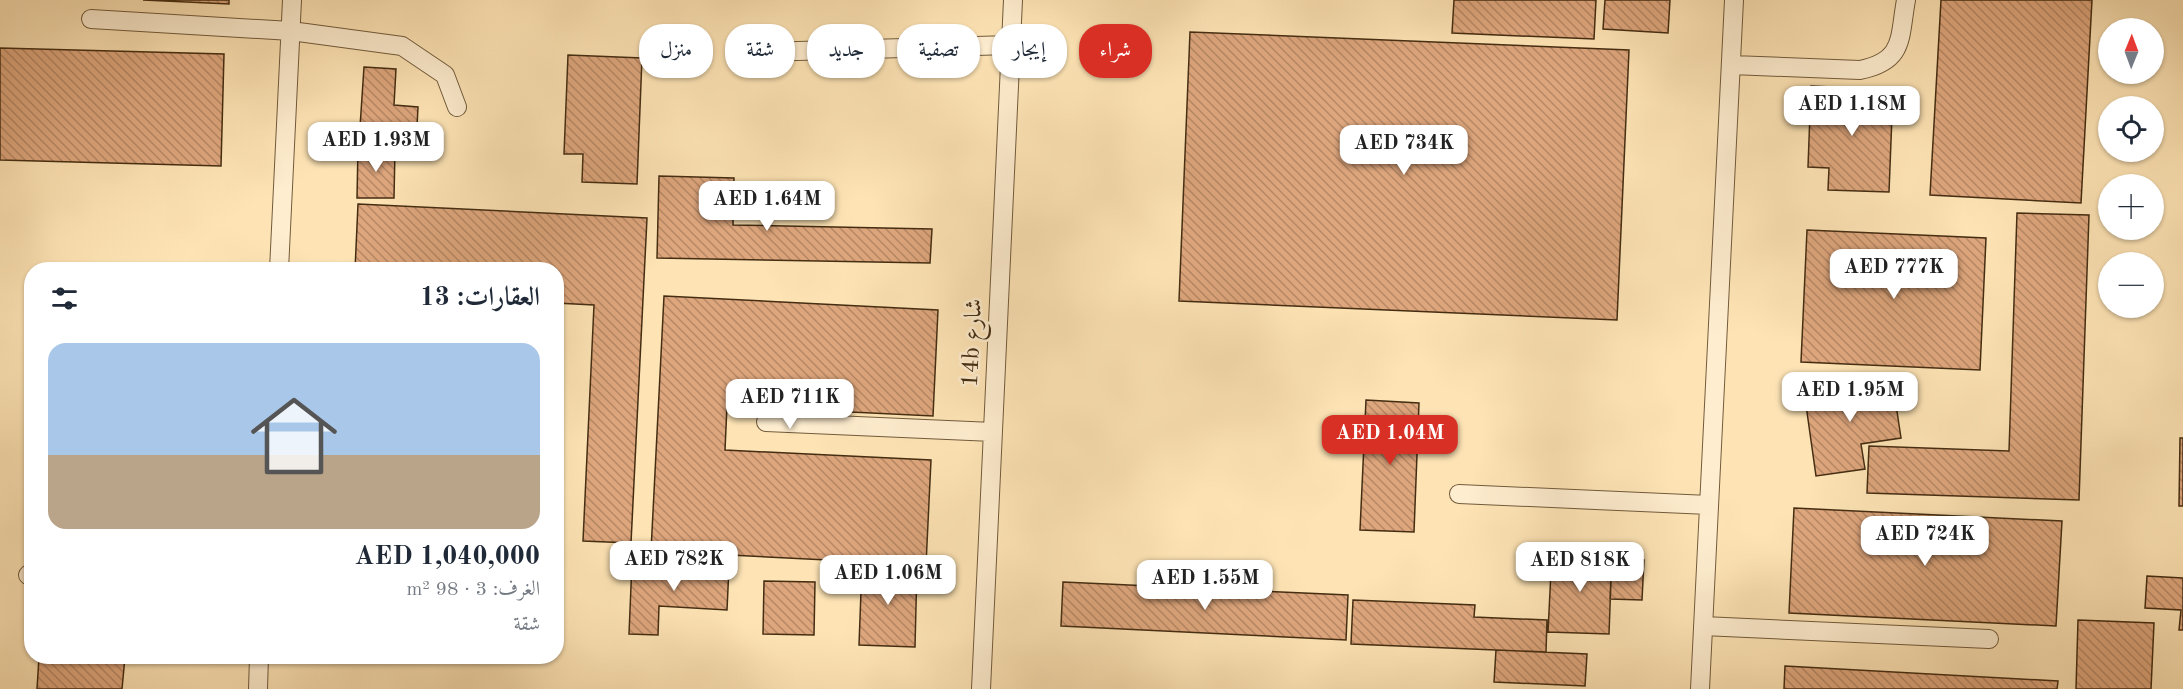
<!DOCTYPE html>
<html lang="ar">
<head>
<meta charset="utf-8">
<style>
	body { margin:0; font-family:"Old Standard TT",Amiri,serif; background:#f2f2f3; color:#1f2937; direction:rtl; height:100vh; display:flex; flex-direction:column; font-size:22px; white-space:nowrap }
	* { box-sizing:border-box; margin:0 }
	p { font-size:20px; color:#747a83 }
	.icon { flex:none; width:33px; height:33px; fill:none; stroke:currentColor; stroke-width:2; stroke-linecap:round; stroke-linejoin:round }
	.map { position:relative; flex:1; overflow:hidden; direction:ltr }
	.drawer { position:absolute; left:24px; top:262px; width:540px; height:402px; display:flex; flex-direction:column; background:#fff; border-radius:24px; box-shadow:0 2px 4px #0004; direction:rtl }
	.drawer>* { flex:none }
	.top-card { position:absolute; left:582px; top:24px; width:570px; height:54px; direction:rtl; display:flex; gap:12px }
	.needle { width:39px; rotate:1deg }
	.tools { position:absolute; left:2098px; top:18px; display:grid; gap:12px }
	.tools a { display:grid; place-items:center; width:66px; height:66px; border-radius:50%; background:#fff; box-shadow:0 2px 4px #0004; font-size:30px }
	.price { position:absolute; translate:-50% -51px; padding:0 14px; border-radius:12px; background:#fff; color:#222; font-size:20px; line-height:39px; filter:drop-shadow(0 2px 3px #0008) }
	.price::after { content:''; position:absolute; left:50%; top:36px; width:18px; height:14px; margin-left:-9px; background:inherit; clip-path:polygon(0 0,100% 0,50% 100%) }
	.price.selected { background:#d93025; color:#fff }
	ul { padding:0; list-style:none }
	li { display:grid; align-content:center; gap:12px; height:318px; padding:0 24px }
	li+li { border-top:2px solid #e0e1e3 }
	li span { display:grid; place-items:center; height:186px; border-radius:18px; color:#555 }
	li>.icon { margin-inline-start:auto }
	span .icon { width:108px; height:108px; fill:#fffc; stroke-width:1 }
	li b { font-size:26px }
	h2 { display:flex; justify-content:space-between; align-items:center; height:72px; padding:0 24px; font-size:26px }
	.pill { padding:0 21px; border-radius:24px; background:#fff; box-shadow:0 2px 4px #0004; font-size:21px; line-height:54px }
	.pill.selected { background:#d93025; color:#fff }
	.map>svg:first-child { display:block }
</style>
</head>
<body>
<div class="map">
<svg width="2183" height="689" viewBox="0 0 2183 689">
	<defs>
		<pattern id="building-back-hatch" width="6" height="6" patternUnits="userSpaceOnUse" patternTransform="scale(1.5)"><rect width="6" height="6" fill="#dea67d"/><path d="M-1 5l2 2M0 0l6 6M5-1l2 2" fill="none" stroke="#b68865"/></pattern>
	</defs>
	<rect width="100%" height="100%" fill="#fee4b5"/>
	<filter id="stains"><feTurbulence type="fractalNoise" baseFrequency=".00333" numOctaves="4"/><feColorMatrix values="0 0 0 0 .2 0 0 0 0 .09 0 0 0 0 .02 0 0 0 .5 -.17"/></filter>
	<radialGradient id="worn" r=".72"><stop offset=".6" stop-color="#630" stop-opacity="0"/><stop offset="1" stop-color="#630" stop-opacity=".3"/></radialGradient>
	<path fill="url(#building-back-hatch)" stroke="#442d12" stroke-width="1.5" d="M143 0H229V4Z
		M1454 0H1596L1594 39 1452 33Z
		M1605 0H1670L1668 33 1603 29Z
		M1941 0H2092L2081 203 1930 195Z
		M1190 32 1629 50 1617 320 1179 301Z
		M0 48 224 54 221 166 0 160Z
		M568 55 642 58 637 184 582 182 583 154H564Z
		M364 67 396 69 394 105 418 107 416 146 359 142Z
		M1811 86 1893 90 1889 192 1828 190 1829 168 1808 167Z
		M358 148 395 149 394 198H357Z
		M659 176 734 178 733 225 932 229 930 263 657 258Z
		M358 204 647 218 631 543 583 541 594 305 556 303V270H355Z
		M2017 213 2089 215 2079 500 1867 493 1869 446 2009 451Z
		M1807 230 1986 238 1980 370 1801 362Z
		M664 296 938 310 933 416 727 406 725 450 931 460 926 565 651 551Z
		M1892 378 1901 438 1861 444 1865 469 1816 476 1804 391Z
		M1366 400 1419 403 1414 532 1360 530Z
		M2180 438H2183V506H2179Z
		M1794 508 2062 521 2056 626 1789 613Z
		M1552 551 1612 553 1609 634 1548 632Z
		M1612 559 1644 560 1642 600 1610 599Z
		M632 562 729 567 727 610 659 606 658 635 629 634Z
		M862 565 917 567 915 647 859 645Z
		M2147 576 2183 578V630H2179L2181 610 2145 608Z
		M764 581 815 582 814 635 763 634Z
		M1063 582 1348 595 1346 640 1061 626Z
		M1353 600 1475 605 1474 617 1547 620 1546 652 1351 644Z
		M2078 620 2154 623 2151 689H2076Z
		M1496 650 1587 654 1585 686 1494 682Z
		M39 657H125L122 689H37Z
		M1785 666 2058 681 2057 689H1784Z"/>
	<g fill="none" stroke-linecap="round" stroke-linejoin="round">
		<defs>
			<path id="lane" d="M91 19 291 31 402 46 445 75 457 107
				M759 52 1011 45
				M1732 65 1860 70C1905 61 1899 38 1906 0
				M279 270 292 0
				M766 422 993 432
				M1459 494 1709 505
				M28 575 32 572
				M1703 626 1989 639
				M258 689 259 657
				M981 689 1013 0
				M1700 689 1734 0"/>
		</defs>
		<use href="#lane" stroke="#725b3b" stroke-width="20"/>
		<use href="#lane" stroke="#feedcf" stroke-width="18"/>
	</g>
	<g text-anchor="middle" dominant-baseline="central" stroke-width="5" stroke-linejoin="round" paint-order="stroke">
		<g font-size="24" fill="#442d12" stroke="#feedcf">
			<text transform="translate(973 343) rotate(-87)">14b شارع</text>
		</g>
	</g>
	<rect width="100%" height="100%" filter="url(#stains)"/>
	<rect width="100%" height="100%" fill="url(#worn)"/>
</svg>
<div class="tools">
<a><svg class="needle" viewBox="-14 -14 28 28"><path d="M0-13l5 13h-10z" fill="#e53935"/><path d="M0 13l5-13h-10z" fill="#747a83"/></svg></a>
<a><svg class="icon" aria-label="locate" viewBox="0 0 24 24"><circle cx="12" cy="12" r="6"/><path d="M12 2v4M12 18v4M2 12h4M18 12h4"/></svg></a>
<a>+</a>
<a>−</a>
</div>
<b class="price" style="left:1852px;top:137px">AED 1.18M</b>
<b class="price" style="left:376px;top:173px">AED 1.93M</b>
<b class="price" style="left:1404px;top:176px">AED 734K</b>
<b class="price" style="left:767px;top:232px">AED 1.64M</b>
<b class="price" style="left:1894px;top:300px">AED 777K</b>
<b class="price" style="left:1850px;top:423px">AED 1.95M</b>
<b class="price" style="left:790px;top:430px">AED 711K</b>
<b class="price selected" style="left:1390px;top:466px">AED 1.04M</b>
<b class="price" style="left:1925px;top:567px">AED 724K</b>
<b class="price" style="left:674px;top:592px">AED 782K</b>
<b class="price" style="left:1580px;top:593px">AED 818K</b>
<b class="price" style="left:888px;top:606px">AED 1.06M</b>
<b class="price" style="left:1205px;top:611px">AED 1.55M</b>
<div class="top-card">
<a class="pill selected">شراء</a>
<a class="pill">إيجار</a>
<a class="pill">تصفية</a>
<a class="pill">جديد</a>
<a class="pill">شقة</a>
<a class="pill">منزل</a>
</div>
<section class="drawer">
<h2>العقارات: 13<svg class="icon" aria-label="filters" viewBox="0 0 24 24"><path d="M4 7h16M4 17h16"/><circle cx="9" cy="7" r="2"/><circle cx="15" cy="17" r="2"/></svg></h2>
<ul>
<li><span style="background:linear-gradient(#a9c7e8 60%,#b9a48a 0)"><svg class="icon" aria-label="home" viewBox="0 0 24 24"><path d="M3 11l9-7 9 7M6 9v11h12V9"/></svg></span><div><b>AED 1,040,000</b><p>الغرف: 3 · 98 m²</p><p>شقة</p></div></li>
</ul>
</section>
</div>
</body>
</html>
